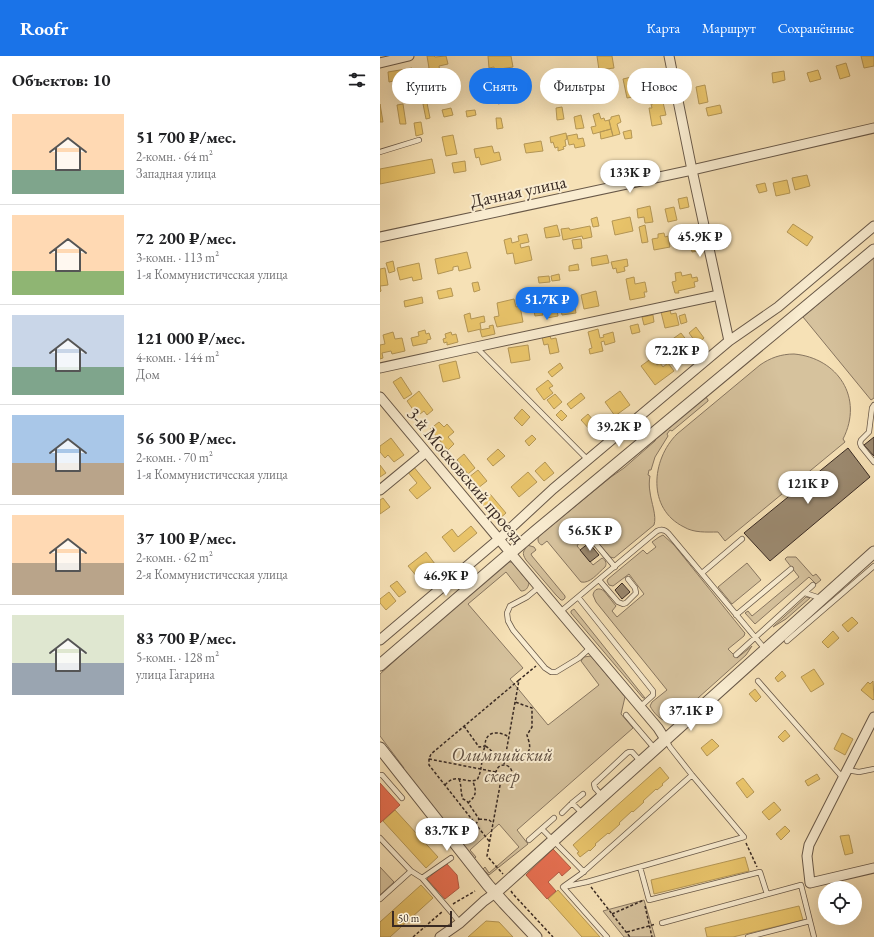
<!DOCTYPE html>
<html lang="ru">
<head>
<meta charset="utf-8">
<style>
	body { margin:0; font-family:"EB Garamond",serif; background:#f6f6f6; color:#202124; height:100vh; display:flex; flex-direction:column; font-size:15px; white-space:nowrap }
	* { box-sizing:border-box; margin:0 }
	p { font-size:13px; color:#757577 }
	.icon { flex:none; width:22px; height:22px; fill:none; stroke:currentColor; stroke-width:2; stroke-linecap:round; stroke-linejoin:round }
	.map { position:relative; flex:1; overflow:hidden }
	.side { display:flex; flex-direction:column; background:#fff; width:380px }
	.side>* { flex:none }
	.top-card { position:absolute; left:12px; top:12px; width:380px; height:36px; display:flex; gap:8px }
	.tools { position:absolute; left:438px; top:825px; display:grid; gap:8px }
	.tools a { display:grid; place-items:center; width:44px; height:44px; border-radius:50%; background:#fff; box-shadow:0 4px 16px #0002; font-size:20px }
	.scale { position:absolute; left:12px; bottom:10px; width:60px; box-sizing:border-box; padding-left:4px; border:2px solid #392a23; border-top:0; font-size:11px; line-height:14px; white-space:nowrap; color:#392a23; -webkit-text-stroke:3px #f9ecd0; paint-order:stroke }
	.price { position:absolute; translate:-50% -34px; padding:0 9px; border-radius:14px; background:#fff; color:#222; font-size:13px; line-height:26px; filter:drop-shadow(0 1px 2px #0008) }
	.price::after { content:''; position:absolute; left:50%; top:24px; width:12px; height:9px; margin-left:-6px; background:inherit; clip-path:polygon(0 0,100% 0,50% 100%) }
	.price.current { background:#1a73e8; color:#fff }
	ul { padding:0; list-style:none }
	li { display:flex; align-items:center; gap:12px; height:100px; padding:0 12px }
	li+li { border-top:1px solid #e0e0e0 }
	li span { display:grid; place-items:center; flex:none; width:112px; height:80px; border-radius:0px; color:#555 }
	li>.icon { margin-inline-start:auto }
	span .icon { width:48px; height:48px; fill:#fffc; stroke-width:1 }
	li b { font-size:17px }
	h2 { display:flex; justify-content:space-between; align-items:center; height:48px; padding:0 12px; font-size:17px }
	.pill { padding:0 14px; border-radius:18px; background:#fff; box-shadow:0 4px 16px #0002; font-size:14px; line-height:36px }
	.pill.current { background:#1a73e8; color:#fff }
	header { display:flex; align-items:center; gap:24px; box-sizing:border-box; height:56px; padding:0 20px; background:#1a73e8; color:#fff }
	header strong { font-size:19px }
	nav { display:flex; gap:22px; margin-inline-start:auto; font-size:14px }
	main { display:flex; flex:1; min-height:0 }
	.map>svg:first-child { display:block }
</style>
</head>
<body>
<header>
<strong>Roofr</strong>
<nav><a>Карта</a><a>Маршрут</a><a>Сохранённые</a></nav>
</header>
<main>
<section class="side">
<h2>Объектов: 10<svg class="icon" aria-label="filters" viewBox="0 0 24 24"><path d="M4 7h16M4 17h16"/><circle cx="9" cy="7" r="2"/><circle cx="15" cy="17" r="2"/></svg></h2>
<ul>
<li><span style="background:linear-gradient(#ffd9b3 70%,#7fa58c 0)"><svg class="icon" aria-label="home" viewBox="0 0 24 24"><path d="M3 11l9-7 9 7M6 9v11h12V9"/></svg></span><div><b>51 700 ₽/мес.</b><p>2-комн. · 64 m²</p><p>Западная улица</p></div></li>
<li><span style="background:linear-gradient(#ffd9b3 70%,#8fb573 0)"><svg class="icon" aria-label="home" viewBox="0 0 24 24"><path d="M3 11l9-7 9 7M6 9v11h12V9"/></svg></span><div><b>72 200 ₽/мес.</b><p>3-комн. · 113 m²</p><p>1-я Коммунистическая улица</p></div></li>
<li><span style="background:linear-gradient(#c9d6e8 65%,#7fa58c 0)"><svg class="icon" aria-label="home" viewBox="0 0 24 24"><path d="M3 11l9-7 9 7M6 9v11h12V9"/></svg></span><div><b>121 000 ₽/мес.</b><p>4-комн. · 144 m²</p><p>Дом</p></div></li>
<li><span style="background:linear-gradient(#a9c7e8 60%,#b9a48a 0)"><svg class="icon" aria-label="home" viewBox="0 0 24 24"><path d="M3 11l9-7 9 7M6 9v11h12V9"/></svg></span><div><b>56 500 ₽/мес.</b><p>2-комн. · 70 m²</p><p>1-я Коммунистическая улица</p></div></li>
<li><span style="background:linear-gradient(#ffd9b3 60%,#b9a48a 0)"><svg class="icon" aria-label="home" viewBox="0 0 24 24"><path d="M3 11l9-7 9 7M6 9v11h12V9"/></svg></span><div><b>37 100 ₽/мес.</b><p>2-комн. · 62 m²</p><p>2-я Коммунистическая улица</p></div></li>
<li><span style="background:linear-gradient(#dfe7d0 60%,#9aa5b1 0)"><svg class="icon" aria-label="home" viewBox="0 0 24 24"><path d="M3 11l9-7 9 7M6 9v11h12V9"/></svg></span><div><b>83 700 ₽/мес.</b><p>5-комн. · 128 m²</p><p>улица Гагарина</p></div></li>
</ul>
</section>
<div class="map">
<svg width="494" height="881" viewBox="0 0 494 881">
	<rect width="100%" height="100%" fill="#f6e1b6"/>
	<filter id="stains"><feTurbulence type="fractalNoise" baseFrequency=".005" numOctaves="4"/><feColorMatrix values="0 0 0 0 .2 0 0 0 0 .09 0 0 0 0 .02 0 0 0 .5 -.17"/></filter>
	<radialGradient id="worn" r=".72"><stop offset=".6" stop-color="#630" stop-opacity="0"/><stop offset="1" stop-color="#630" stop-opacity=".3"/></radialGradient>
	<path fill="#d6c29d" stroke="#887660" d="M494 201V342L491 344 423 261Z
		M414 298C458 302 484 342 463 383L465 386 345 485 338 476C326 476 314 477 304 471 267 453 271 404 297 378L380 309C390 302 401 298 414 298Z
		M326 341 328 344V345L292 375 290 374 287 378 288 380 275 401 271 414H269L268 419 270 420C269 425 269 431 270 436 271 446 277 460 274 469L234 502 230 501 210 477 204 483 203 487H199L197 490 213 509 222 502C226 504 227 508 225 511 218 517 210 528 201 526L167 485 162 489C158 488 157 483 159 480L231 421 244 412 275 385 276 382Z
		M283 479 294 489 364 576 365 577 364 580 348 593 357 602 372 590 366 599 299 659C296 661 294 664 290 665 282 667 273 656 270 650L272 646 287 634 216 546 213 539C214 533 219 531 224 535L236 550 232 555 237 561 264 538 249 518 233 530 229 529 227 525 228 523 263 494 267 498 276 491 272 486 279 481Z
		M147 489 154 491 156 494 151 498 152 500 185 540V542L183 544H181L176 539 146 504C141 496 144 496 147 489Z
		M407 501H416L433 520 436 518 441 524 436 528 429 521 375 568 365 557 368 555 372 560 419 521 405 503Z
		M129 506H132L149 527C148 532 146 535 141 535L126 516 88 548 143 612 130 623 168 669 219 629 201 605 204 601 211 600 245 641 241 658 253 672 137 774 148 788 109 819 103 813 105 811 109 817 139 791 119 768 90 794 96 801 94 803 19 716 24 712 0 680V618L119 511Z
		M367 507 381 524 352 548 338 531Z
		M426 541 430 542 406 563 393 571Z
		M194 553 265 642H263L191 557V555Z
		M0 811 14 826 0 839Z
		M264 844 275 881H244L223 855Z"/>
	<path fill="#e9c46a" stroke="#b49655" d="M47 0H54L55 1 66 0 68 8 59 10 60 16 48 19 46 13 49 12Z
		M108 0H131L133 11 120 13 121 19H115L114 11 109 12Z
		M217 0H232L234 12 219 14Z
		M481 0H494V10L484 12Z
		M466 7 470 20 460 23 456 10Z
		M32 12 34 21 9 26 8 16Z
		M438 14 441 23 430 26 427 17Z
		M404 15 405 24 393 27 392 17Z
		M264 18 268 38 247 42 243 23Z
		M74 22 75 28 69 29 68 23Z
		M211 22 212 28 204 31 202 24Z
		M200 23 201 31 192 32 191 25Z
		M325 29 328 46 319 48 316 31Z
		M142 33 144 44 137 45 136 40 133 41 132 35Z
		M125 37 127 46 118 48 116 39Z
		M282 42 286 59 280 60 282 68 272 70 269 52H272L271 48H273V44Z
		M47 47 50 62 46 63 43 48Z
		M0 48 3 66H0Z
		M23 48 26 68H20L17 49Z
		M340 49 342 57 328 60 326 52Z
		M182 51 184 63 177 64 176 52Z
		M71 52 73 59 64 61 62 54Z
		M95 54 96 59 87 61 86 55Z
		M219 57 221 63 224 62 225 65 229 64 231 73 213 78 211 71 216 70 213 59Z
		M201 59 204 72 196 73 194 61Z
		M239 59 241 66 237 68 240 78 233 80 229 64 231 63V61Z
		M116 62H121L123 72 117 73Z
		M41 66 43 78 36 80 34 67Z
		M231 73 233 80 221 83 220 76Z
		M251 74 252 82 245 83 243 76Z
		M186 77 187 83 185 84 186 90 183 91 184 93 178 95V91L175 92 173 86 171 87 170 81Z
		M197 78 198 83 203 82 205 90 195 92 194 88 189 89 187 80Z
		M73 79 77 98 66 100 62 81Z
		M161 85 163 95 146 97 144 88Z
		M112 90 114 97 119 96 121 104 101 109 99 101 96 102 94 93Z
		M52 103 55 117 0 128V113Z
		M85 105 86 115 74 117 72 107Z
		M427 119 430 130 415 134 412 122Z
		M407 124 410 137 396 140 393 127Z
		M385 127 387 135 379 137 376 129Z
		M307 141 309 151 300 153 298 143Z
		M270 150 273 166 265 167 264 161 258 162 257 153Z
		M294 151 297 164 288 166 285 153Z
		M217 161 219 170 213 171 211 163Z
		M250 161 253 175 235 179 232 165Z
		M413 168 433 181 427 190 407 176Z
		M177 169 180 180 166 182 164 172Z
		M265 169 268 186 262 187 259 171Z
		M210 170 212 181 203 183 202 180 183 184 181 173 189 172 190 174Z
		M284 177 285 181 288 180 290 191 274 194 272 183 278 182V178Z
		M147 178 149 186 140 188 141 192 149 190 152 204 135 208 133 197 127 198 124 184 131 182 132 187 139 185 138 180Z
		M201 183 202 192 194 193 192 184Z
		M316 186 318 195 312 196 310 187Z
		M87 196 91 212 79 215 78 210 73 211V214L58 218 55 203Z
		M227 199 229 207 212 210 211 202Z
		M247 203 248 210 244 211 245 215 237 217 236 212 233 213 231 206Z
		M13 205 15 215 9 217 6 207Z
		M39 207 42 223 33 225 32 221 20 224 17 212Z
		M198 208 199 214 189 215V210Z
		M5 212 8 229 0 230 1 235 0 236V213Z
		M301 216 302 220 311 218 312 222 317 221 318 225 314 226 315 231 298 235 299 237H295L292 226 296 225 295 217Z
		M179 218 180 224 172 225 171 220Z
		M169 220 170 226 159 227 158 221Z
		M254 221 255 228 265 226 267 236H264L265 241 250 244 246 223Z
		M98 226 100 234 94 236 92 227Z
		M71 232 73 240 59 243 57 235Z
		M158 235 163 259 155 260 150 236Z
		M216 235 219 250 204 253 201 239Z
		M42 241 43 247 25 251 24 245Z
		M193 241 196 257 182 259 179 244Z
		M175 242 178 260 167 262 164 244Z
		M134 243 136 251 140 250 143 266 117 271 114 261 119 260 117 247Z
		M290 254 291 258 296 257 299 269 285 272 281 256Z
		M90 257 91 263 104 260 105 266 100 267 101 273 88 276 84 259Z
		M305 258 307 266 301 268 299 260Z
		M273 259 274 266 264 269 262 261Z
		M258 268 260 276 252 278 250 270Z
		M113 269 115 278 102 281 100 274 110 272 109 270Z
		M316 271 324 282 317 288 309 277Z
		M218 273 220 282 224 281 223 279 233 276 235 286 225 289 224 285 221 286 223 295 210 298 209 293 212 292 208 276Z
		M45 274 46 278 49 277 51 283 47 284V287L33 290 31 282 39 280 38 276Z
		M13 276 15 283 22 282 25 295 12 298 11 295 2 297 3 302 0 303V289L5 288 3 279Z
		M71 276 72 279 76 278 78 286 67 289V286L64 287 63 283 66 282 65 278Z
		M301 277 311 290 313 289 319 298 313 302 309 296 299 303 287 287Z
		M170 280 171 283 176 282 179 296 170 298 168 288 164 289 162 281Z
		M148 289 150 304 131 307 128 292Z
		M272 302 277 309 280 307 283 311 288 307 294 315 275 329 261 310Z
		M76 305 80 322 63 326 59 309Z
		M180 307 183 312 172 321 168 316Z
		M21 321 32 338 24 343 13 326Z
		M168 324 173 330 169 332 173 337 164 344 156 333Z
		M39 335 53 354 47 359 44 355 40 358 36 353 34 355 27 345Z
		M240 335 250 349 235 360 225 346Z
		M201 337 205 342 191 353 187 348Z
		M175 338 182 346 174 353 167 344Z
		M142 353 150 361 142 370 134 362Z
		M181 354 187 360 182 365 176 359Z
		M208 358 218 370 211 375 201 364Z
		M227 362 232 369 220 379 215 372Z
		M59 366 64 371 67 368 74 376 68 381 74 388 68 394 50 373Z
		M152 379 156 383 149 390 145 385Z
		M11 382 24 399 14 406 8 399 5 402 0 396V390Z
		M118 393 125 400 113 410 107 403Z
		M84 398 95 412 88 418 77 404Z
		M165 406 174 417 164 425 155 415Z
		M0 409 6 417 0 421Z
		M33 410 51 432 37 443 29 434 37 427 27 415Z
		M98 414 107 425 93 436 84 425Z
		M148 416 157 426 139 441 131 431Z
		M110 438 126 457 117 465 101 446Z
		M3 442 10 451 0 458V444Z
		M91 470 97 477 74 496 62 481 72 473 78 481Z
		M46 496 55 508 38 522 28 510Z
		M17 525 26 536 19 541 10 530Z
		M9 536 16 545 6 554 0 547V543Z
		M472 561 478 567 468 576 462 569Z
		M453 575 459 582 448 592 442 586Z
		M434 613 444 628 431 636 421 621Z
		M402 615 406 620 398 626 395 622Z
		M493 625 494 643 493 644 481 634 488 626 490 628Z
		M375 633 381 641 376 646 369 638Z
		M405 674 410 680 403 686 398 681Z
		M462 677 473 683 465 699 454 693Z
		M332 683 339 690 327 700 321 692Z
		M280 711 289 722 282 728 283 729 277 734 276 733 263 745 264 746 253 756 252 755 239 767 240 768 229 778 228 777 215 788 216 789 210 795 209 794 200 801 197 797 199 796 193 789Z
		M437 718 440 723 428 730 425 725Z
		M363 722 374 736 367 742 356 727Z
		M394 746 401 754 389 764 382 756Z
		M15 754 58 801 46 812 3 765Z
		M405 770 410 775 401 784 396 778Z
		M469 779 473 797 465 799 460 780Z
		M365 801 369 815 274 838 271 824Z
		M41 829 53 842 10 881H0V866Z
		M178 834 220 881H202L168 843Z
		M419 850 423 864 353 881H327L325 872Z
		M106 865 119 866 133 881H88Z"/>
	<path fill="#e76f51" stroke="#b35a43" d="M0 727 20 749 0 767Z
		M173 793 191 812 182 820 179 816 168 826 176 835 167 843 146 819Z
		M66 807 77 819 79 832 65 843 47 823Z"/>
	<path fill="#9b896f" stroke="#392a23" d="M494 381V400L484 389Z
		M468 392 490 421 390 505 364 477Z
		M209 487 219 499 210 506 200 494Z
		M242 527 250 536 242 543 235 534Z"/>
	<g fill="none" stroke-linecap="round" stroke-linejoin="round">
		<defs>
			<path id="service" d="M0 96 39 84
				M96 291 208 404
				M494 349 492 352 489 376 481 384 480 387 481 390 494 406
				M210 481 235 511
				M322 517 362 483
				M219 524 238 546 243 548 246 547 256 537 255 532 248 523
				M159 531 147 541 130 550 127 557 128 565 133 574 165 612 171 616H176L199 602 210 592
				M425 537 440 542
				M198 541 277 475C281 473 285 474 288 477L385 593
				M180 556 198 541 273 635V639L260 651
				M356 559 411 513
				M407 585 494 510
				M356 599 433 529
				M378 625 463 722
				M246 659 275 693
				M467 714 479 716 494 713
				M0 719H2L22 742
				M222 740 215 732 214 728 247 697 249 696H252L261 706
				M192 747 203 738
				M182 757 192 747 203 758
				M162 773 204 816
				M0 782 31 815
				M149 784 174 762
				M260 811 269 844 380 816 387 838
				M42 822 72 857 80 867
				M184 830 201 818 312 719
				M183 831 207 826 364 781 312 719 290 691 286 684
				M183 831 227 881
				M0 843 31 815 42 822 71 802
				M282 867 421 829 434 881
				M368 881 430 865"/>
			<path id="minor" d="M289 0 312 114 349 285
				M0 7 29 0
				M0 181 312 114 494 72
				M0 312 96 291 339 239
				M0 341 159 531 278 672 285 683
				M0 434 46 396
				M0 584 119 483 173 433 349 285 398 251 494 170
				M494 661 429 789 427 800 430 827 494 812
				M60 881 80 867 104 845 115 837"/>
			<path id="tertiary" d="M0 609 156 475 494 194
				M0 692 108 829 124 847 156 881
				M115 837 494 496"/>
		</defs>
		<use href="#service" stroke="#685848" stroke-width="6"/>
		<use href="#minor" stroke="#685848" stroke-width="11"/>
		<use href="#tertiary" stroke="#685848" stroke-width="13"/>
		<path stroke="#392a23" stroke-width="1.5" stroke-dasharray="3 2" stroke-linecap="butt" d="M84 670 99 691 105 690C105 674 119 675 129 681
			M49 703 116 716
			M124 708 139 624 156 610
			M116 717a8 8 0 1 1 16 0a8 8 0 1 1-16 0Z
			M79 723C82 730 80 736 83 743L87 745 99 763 96 768
			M121 724 107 800 123 818
			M65 729C76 716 84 728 97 724 103 713 101 701 105 690 110 692 112 697 117 700 119 702 123 704 125 704 133 706 147 702 149 694 151 690 148 683 147 679L152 671V652L135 646
			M88 747C96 740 97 736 93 726
			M99 763 109 764 113 767
			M109 785 49 709V703L51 698 139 624
			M366 787 377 811
			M211 831 250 881
			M131 835 133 838 173 881
			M73 848 95 835
			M265 850 272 881
			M232 858 264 844
			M247 876 276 868
			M33 881 63 855"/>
		<use href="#service" stroke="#f9ecd0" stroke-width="4.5"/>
		<use href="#minor" stroke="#f9ecd0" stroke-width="9"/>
		<use href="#tertiary" stroke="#f9ecd0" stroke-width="11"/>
	</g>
	<g text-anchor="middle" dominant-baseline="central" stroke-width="4" stroke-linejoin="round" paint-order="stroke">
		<g font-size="18" fill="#392a23" stroke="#f9ecd0">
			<text transform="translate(138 135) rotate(-12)">Дачная улица</text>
			<text transform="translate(86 419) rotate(50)">3-й Московский проезд</text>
		</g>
		<g font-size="18" font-style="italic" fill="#605042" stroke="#f9ecd0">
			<text x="122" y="698">Олимпийский<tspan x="122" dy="21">сквер</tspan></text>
		</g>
	</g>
	<rect width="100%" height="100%" filter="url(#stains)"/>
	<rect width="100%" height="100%" fill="url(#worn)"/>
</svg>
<div class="tools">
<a><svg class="icon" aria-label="locate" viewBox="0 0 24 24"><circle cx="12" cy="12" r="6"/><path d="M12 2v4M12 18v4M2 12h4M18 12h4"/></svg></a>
</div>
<div class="scale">50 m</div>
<b class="price" style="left:250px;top:138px">133K ₽</b>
<b class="price" style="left:320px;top:202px">45.9K ₽</b>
<b class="price current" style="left:167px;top:265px">51.7K ₽</b>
<b class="price" style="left:297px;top:316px">72.2K ₽</b>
<b class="price" style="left:239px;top:392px">39.2K ₽</b>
<b class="price" style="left:428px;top:449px">121K ₽</b>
<b class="price" style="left:210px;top:496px">56.5K ₽</b>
<b class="price" style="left:66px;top:541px">46.9K ₽</b>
<b class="price" style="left:311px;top:676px">37.1K ₽</b>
<b class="price" style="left:67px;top:796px">83.7K ₽</b>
<div class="top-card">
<a class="pill">Купить</a>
<a class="pill current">Снять</a>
<a class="pill">Фильтры</a>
<a class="pill">Новое</a>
</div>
</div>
</main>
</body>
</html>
